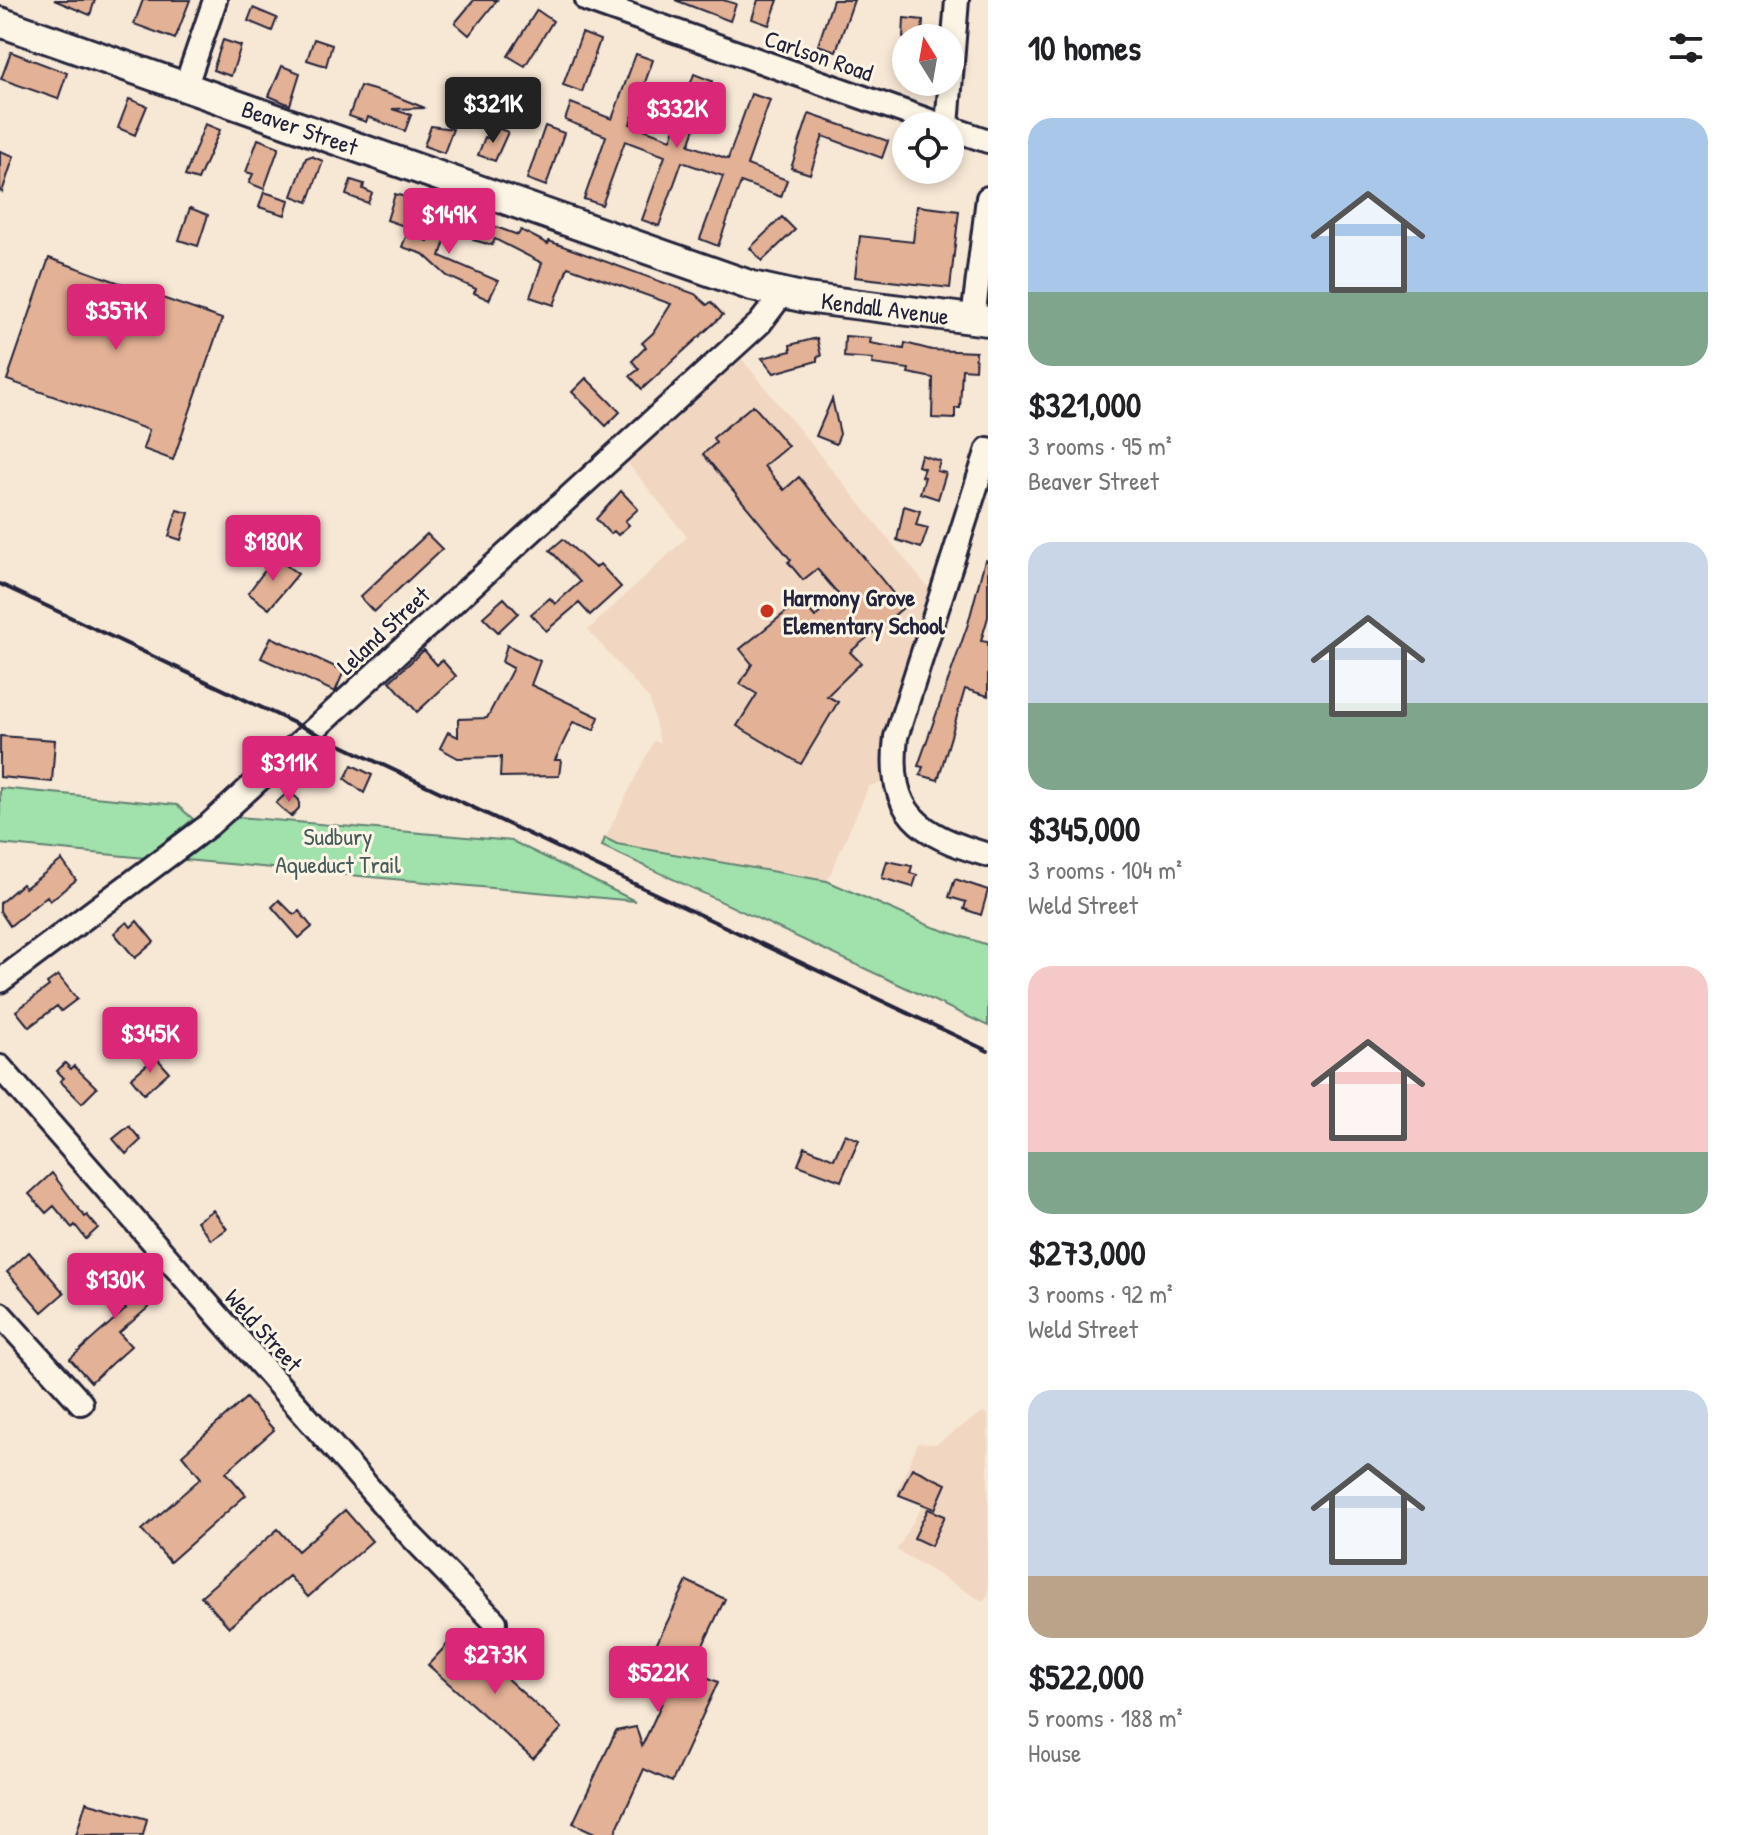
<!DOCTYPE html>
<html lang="en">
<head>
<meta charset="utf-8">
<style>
	body { margin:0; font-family:"Patrick Hand",sans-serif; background:#f2f2f2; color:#202124; height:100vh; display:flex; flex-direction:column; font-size:30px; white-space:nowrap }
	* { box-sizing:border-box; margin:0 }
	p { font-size:26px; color:#757577 }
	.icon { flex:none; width:44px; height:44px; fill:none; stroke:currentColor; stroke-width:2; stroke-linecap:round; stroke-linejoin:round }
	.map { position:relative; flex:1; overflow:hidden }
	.drawer { display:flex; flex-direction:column; background:#fff; width:760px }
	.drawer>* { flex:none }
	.needle { width:52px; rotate:349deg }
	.fabs { position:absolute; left:892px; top:24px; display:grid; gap:16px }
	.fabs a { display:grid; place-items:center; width:72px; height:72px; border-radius:50%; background:#fff; box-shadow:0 4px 12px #0003; font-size:40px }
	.price { position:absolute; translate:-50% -68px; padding:0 18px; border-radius:8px; background:#db2777; color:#fff; font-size:26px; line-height:52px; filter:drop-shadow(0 2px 4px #0008) }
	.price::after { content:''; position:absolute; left:50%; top:48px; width:24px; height:18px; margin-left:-12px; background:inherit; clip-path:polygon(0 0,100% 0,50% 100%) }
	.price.current { background:#222; color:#fff }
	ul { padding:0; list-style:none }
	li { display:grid; align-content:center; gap:16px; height:424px; padding:0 40px }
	li span { display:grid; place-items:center; height:248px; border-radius:24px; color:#555 }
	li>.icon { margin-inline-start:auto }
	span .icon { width:144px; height:144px; fill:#fffc; stroke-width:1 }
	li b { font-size:34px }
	h2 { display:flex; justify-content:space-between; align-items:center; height:96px; padding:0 40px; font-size:34px }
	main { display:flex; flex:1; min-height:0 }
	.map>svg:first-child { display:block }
</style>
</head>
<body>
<main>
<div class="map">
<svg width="988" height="1835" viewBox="0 0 988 1835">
	<rect width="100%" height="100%" fill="#f7e7d5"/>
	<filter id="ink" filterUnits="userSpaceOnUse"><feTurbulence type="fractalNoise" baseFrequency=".0125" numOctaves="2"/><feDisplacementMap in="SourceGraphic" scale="16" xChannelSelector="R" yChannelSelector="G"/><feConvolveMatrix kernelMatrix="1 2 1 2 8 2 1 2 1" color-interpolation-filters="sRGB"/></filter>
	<g filter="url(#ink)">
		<path fill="#f1d7c2" d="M741 358 931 591 883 750 882 783 869 786 827 881 617 844 605 838 654 741 660 743 650 700 588 630 687 537 627 462Z
			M983 1412 988 1415V1596L982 1601 897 1550 923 1505 896 1493 918 1443 936 1444Z"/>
		<path fill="#a1e1ab" stroke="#628273" stroke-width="2" d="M0 788 177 805 193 819 145 858 0 844Z
			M238 817 512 841 635 901 185 860Z
			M605 838 617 844 827 881 930 926 988 945V1026L602 846Z"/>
		<path fill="#e3b195" stroke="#22223b" stroke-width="2" d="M54 0H95L90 15Z
			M143 0H190L175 39 134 24Z
			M474 0H497L469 35 455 23Z
			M675 0H723L736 4 730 21Z
			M758 0H778L769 25 752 19Z
			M833 0H854L836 51 818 45Z
			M253 8 277 18 272 31 248 21Z
			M537 10 553 21 525 66 508 56Z
			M904 18 923 20 922 38H903Z
			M582 33 600 40 582 92 563 85Z
			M314 39 332 45 326 66 307 60Z
			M223 40 241 46 231 76 213 70Z
			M11 52 67 73 58 99 1 79Z
			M636 54 653 60 630 124 671 139 694 74 712 81 689 145 728 159 751 94 770 100 747 165 787 180 781 197 741 182 718 246 700 239 723 176 682 162 659 226 642 220 665 156 625 141 602 205 584 199 606 136 565 120 571 103 612 119Z
			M282 66 300 73 290 105 269 96Z
			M360 86 395 96 425 108 392 109 411 115 405 131 368 117 366 122 349 116Z
			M129 99 147 106 135 135 118 128Z
			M809 114 888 141 882 158 823 136 810 174 791 168Z
			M205 124 220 130 198 180 185 176Z
			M431 126 453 129 444 153 424 146Z
			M545 126 564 133 546 186 527 179Z
			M495 127 508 132 495 161 478 155 485 137 491 139Z
			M258 139 279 147 264 189 249 183 253 174 246 172Z
			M0 151 14 156 2 192 0 191Z
			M311 156 323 161 308 202 292 196 306 158Z
			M351 180 364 184 363 189 372 193 368 203 346 195Z
			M264 192 289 200 285 215 259 207Z
			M395 194 415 200 407 227 387 220Z
			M440 206 455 211 440 256 498 281 489 300 474 293 476 289 447 276 423 254 402 247 407 234 428 241Z
			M917 206 959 211 950 288 855 277 860 236 913 242Z
			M190 208 208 215 198 246 179 240Z
			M782 217 795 230 762 261 750 248Z
			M482 219 496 227 518 235 521 230 548 244 549 241 695 294 707 305 711 302 723 315 642 389 630 376 639 369 632 361 646 347 642 343 653 333 671 304 568 267 554 305 530 297 542 263 495 239 492 245 473 240Z
			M49 258 222 319 173 460 143 449 149 430 7 380Z
			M845 336 871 338 870 343 904 349 905 343 932 350 976 352 975 370 962 369 960 408H955V419L932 418 933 378 908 373 909 369 872 364 873 359 844 357Z
			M817 338 821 356 817 357V361L774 373 762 358 791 351 790 345Z
			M586 378 620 412 606 426 572 392Z
			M832 399 840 434 836 444 816 436Z
			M753 405 788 446 764 466 784 490 799 477 904 607 850 652 861 663 827 696 838 702 801 764 737 726 757 694 740 684 752 664 740 649 801 600 815 617 840 596 817 569 803 580 788 562 791 560 703 454 716 443 713 438Z
			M921 455 940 461 937 471 946 473 938 499 920 493 925 477 921 476 924 468 918 466Z
			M621 491 638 509 625 521 629 525 618 535 614 531 610 534 596 519Z
			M904 506 920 511 916 525 928 528 921 548 897 540Z
			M177 510 189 513 181 540 169 536Z
			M427 534 442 549 374 612 360 597Z
			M563 539 595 568 600 564 621 587 590 615 579 603 546 631 531 614 550 598 555 604 580 582 550 550Z
			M275 557 298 574 269 609 248 593Z
			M985 560 988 561V617L981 641 988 642V696L965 689 938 780 920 775 923 767 918 766 968 624Z
			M504 598 518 613 498 632 483 617Z
			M271 637 344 671 335 692 261 658Z
			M507 645 540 661 531 685 599 717 594 730 573 722 555 760H561L559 776 500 777 501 757 458 758 440 748 448 732 458 737V719L487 718 513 668 502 662Z
			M424 650 437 665 442 660 456 676 417 712 390 681Z
			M0 736 55 740 52 782 0 777Z
			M352 765 372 775 364 793 345 779Z
			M289 791 299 800V808L291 817 276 803Z
			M62 860 76 880 50 901 47 896 10 926 0 911V903L22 884 25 888Z
			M887 861 912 866 910 873 917 875 913 887 882 878Z
			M955 879 988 890 981 915 964 909 966 902 949 897Z
			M279 900 294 915 299 911 312 927 299 938 272 907Z
			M137 921 154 942 135 958 114 933 127 922 131 927Z
			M58 975 77 999 61 1011 57 1006 29 1027 16 1011 49 986 47 983Z
			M156 1057 169 1072 144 1094 131 1078Z
			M65 1063 71 1069 74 1066 97 1088 82 1103 60 1081 64 1078 57 1071Z
			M129 1126 141 1140 126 1154 113 1139Z
			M845 1134 859 1140 841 1181 798 1165 805 1147 834 1159Z
			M52 1173 85 1217 87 1215 98 1228 86 1239 75 1225 72 1228 54 1206 46 1213 29 1194Z
			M213 1210 227 1229 211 1240 197 1221Z
			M29 1252 64 1293 42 1312 7 1272Z
			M122 1259 158 1299 119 1333 131 1346 91 1382 70 1359 126 1309 99 1279Z
			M246 1398 274 1430 226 1472 246 1495 170 1562 142 1530 201 1478 182 1455Z
			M912 1468 946 1484 935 1509 899 1495Z
			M928 1509 945 1516 931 1546 914 1538Z
			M345 1510 372 1541 308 1597 289 1576 229 1627 201 1596 278 1529 298 1551Z
			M687 1581 725 1599 691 1670 718 1682 672 1782 644 1769 614 1835H599L573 1823 616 1731 636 1727 642 1746 655 1718 668 1689 651 1694 643 1672Z
			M457 1634 562 1728 533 1759 428 1665Z
			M86 1802 147 1819 143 1835H76Z"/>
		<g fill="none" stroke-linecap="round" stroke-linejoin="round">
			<defs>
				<path id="minor" d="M587 0 944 126
					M185 88 215 0
					M947 126 957 0
					M950 128 988 141
					M973 319 988 198
					M988 449 896 737C887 814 919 835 988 855
					M0 981 209 825 760 323 782 294
					M0 1067 411 1536 495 1622
					M0 1314 81 1403"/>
				<g id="major">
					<path id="s1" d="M0 22 752 286 806 298 988 321"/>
				</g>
			</defs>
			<use href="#minor" stroke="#22223b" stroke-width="28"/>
			<use href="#major" stroke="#22223b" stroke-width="34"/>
			<use href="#minor" stroke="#fcf5e5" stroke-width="22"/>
			<use href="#major" stroke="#fcf5e5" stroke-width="28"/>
			<path stroke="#22223b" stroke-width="4" d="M0 584 988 1051"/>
		</g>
	</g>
	<circle fill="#c8321e" stroke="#fcf5e5" stroke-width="3" cx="767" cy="611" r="8"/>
	<g text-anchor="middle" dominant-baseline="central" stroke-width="6" stroke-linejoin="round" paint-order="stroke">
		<g font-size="24" fill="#22223b" stroke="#fcf5e5">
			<text transform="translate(819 55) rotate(19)">Carlson Road</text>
			<text stroke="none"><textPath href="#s1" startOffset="318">Beaver Street</textPath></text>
			<text stroke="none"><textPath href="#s1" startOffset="932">Kendall Avenue</textPath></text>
			<text transform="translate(383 630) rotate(-43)">Leland Street</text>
			<text transform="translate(264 1330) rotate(48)">Weld Street</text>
		</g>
		<g font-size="24" font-weight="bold" fill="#22223b" stroke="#fcf5e5" text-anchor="start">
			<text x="783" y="597">Harmony Grove<tspan x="783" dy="28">Elementary School</tspan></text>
		</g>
		<g font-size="24" fill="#485b5d" stroke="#fcf5e5">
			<text x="338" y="836">Sudbury<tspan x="338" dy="28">Aqueduct Trail</tspan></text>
		</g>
	</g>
</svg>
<div class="fabs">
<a><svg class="needle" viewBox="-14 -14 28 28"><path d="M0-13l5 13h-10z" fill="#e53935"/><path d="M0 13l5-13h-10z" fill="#757577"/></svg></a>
<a><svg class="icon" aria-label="locate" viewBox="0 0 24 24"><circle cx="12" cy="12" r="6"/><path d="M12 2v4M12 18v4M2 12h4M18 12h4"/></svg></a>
</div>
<b class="price current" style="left:493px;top:145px">$321K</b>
<b class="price" style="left:677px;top:150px">$332K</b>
<b class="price" style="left:449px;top:256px">$149K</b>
<b class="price" style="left:116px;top:352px">$357K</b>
<b class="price" style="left:273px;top:583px">$180K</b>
<b class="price" style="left:289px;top:804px">$311K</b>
<b class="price" style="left:150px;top:1075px">$345K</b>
<b class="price" style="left:115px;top:1321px">$130K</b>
<b class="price" style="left:495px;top:1696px">$273K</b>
<b class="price" style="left:658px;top:1714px">$522K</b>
</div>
<section class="drawer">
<h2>10 homes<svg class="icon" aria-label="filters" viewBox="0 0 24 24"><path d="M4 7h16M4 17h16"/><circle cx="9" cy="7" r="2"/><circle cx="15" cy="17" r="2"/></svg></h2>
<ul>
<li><span style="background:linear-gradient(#a9c7e8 70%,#7fa58c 0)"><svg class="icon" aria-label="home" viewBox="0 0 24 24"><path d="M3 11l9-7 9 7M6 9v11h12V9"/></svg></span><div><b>$321,000</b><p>3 rooms · 95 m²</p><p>Beaver Street</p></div></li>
<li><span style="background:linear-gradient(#c9d6e8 65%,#7fa58c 0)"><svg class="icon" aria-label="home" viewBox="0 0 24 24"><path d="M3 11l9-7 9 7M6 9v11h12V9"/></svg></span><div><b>$345,000</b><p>3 rooms · 104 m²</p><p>Weld Street</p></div></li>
<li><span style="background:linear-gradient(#f6c9c9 75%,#7fa58c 0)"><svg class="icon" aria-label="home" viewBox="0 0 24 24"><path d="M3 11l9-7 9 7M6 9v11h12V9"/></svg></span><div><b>$273,000</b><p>3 rooms · 92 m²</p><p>Weld Street</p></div></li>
<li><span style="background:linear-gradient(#c9d6e8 75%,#b9a48a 0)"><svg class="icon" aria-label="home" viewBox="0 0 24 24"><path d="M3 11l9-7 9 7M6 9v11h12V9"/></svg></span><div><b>$522,000</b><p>5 rooms · 188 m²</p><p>House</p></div></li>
</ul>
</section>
</main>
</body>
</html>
